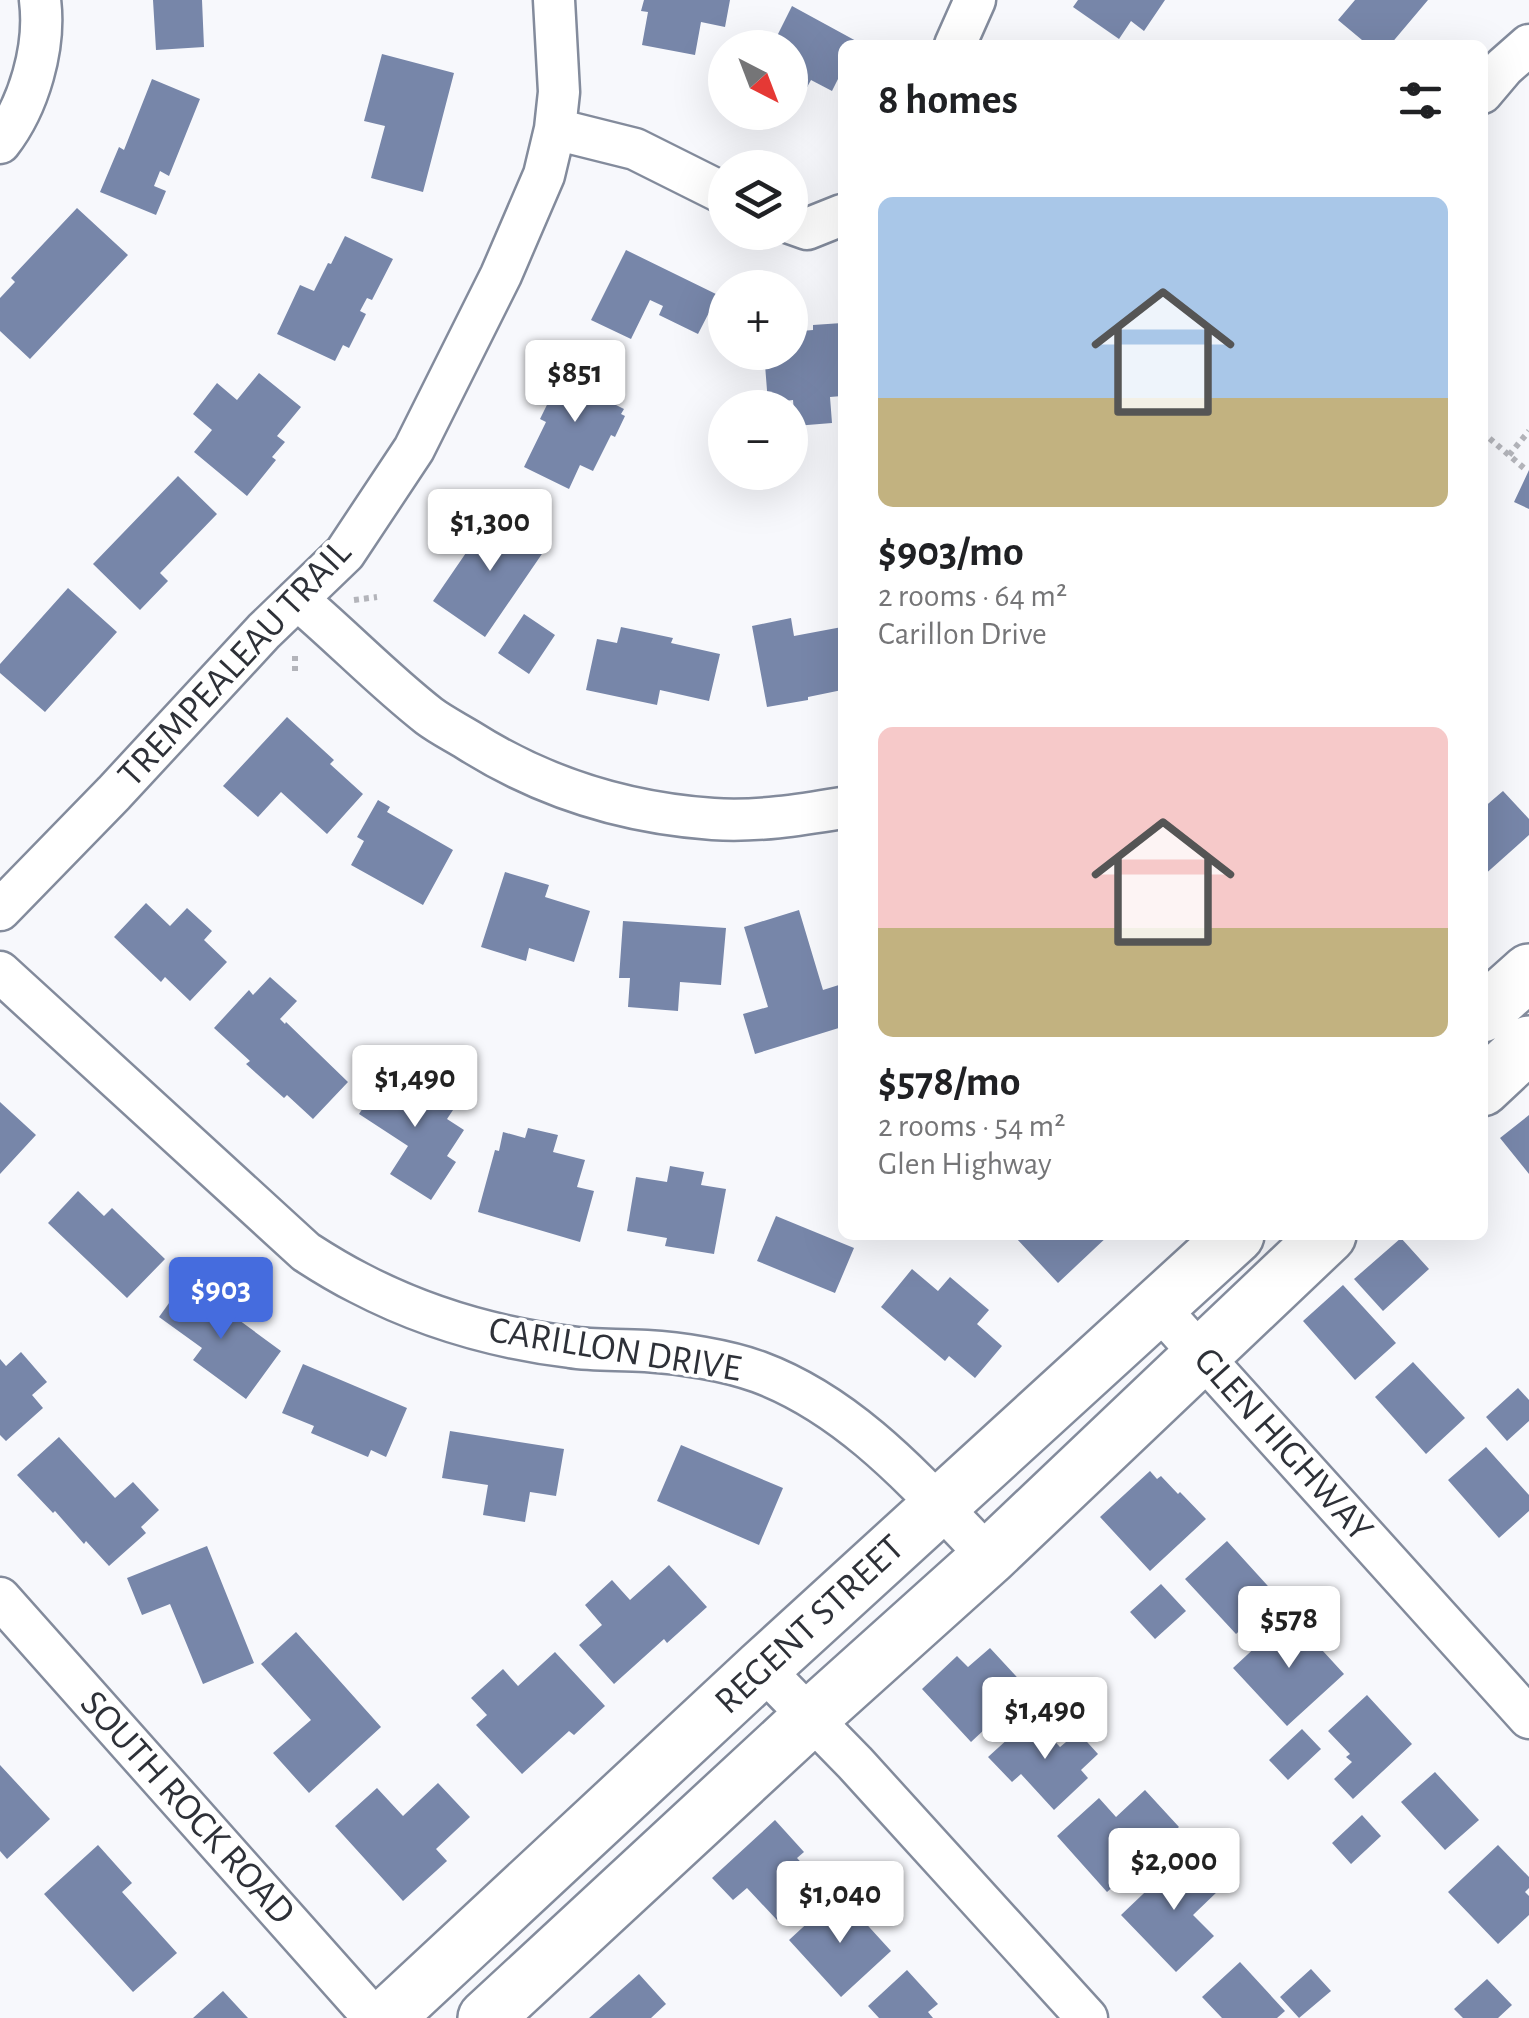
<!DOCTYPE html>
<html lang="en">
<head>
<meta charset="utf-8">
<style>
	body { margin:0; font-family:"Alegreya Sans",sans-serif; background:#f6f6f6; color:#202124; height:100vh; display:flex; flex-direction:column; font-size:38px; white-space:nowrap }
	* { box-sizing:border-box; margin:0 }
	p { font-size:32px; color:#757577 }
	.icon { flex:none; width:55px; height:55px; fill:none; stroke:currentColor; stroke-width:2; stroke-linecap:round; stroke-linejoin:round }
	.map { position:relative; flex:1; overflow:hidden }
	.drawer { position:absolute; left:838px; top:40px; width:650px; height:1200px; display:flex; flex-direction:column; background:#fff; border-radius:15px; box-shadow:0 10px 40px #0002 }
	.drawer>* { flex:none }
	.needle { width:65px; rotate:138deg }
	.fabs { position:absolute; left:708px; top:30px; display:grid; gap:20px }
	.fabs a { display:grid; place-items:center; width:100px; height:100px; border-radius:50%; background:#fff; box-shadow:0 10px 40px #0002; font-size:50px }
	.price { position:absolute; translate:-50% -85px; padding:0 22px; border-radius:10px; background:#fff; color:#222; font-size:32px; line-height:65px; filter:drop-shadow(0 2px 5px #0008) }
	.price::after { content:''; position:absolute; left:50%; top:60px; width:30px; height:22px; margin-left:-15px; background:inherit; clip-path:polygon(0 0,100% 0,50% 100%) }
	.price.active { background:#456cde; color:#fff }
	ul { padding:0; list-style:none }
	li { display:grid; align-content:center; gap:20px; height:530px; padding:0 40px }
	li span { display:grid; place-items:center; height:310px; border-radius:15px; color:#555 }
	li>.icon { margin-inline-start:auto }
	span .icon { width:180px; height:180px; fill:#fffc; stroke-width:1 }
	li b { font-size:42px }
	h2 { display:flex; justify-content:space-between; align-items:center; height:120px; padding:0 40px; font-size:42px }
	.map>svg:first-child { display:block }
</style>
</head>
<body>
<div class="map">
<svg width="1529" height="2018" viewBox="0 0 1529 2018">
	<rect width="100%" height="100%" fill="#f7f8fc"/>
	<path fill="#7786a9" d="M153 0H202L204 47 156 50Z
		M644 0H730L725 27 701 22 695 55 642 45 648 12 641 11Z
		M1078 0H1165L1144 31 1131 21 1119 39 1073 7Z
		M1355 0H1428L1390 45H1368L1338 20Z
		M792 6 858 42 857 45H842V71L832 91 811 80 793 113 790 112V48H771Z
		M382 54 454 73 423 192 371 178 385 126 364 121Z
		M152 79 200 99 169 176 160 171 154 186 166 191 156 215 100 192 119 147 124 150Z
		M77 208 128 255 30 359 0 331V298L15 282 11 278Z
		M345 236 393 259 372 300 367 298 360 311 366 314 349 348 343 345 335 361 277 334 300 285 314 291 328 263 331 264Z
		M626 250 718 295 698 334 659 315 663 306 650 300 631 339 591 320Z
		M842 323V396L830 397 832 423 795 426 793 400 768 403 764 352H790V332L813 330V325Z
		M570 358 614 380 604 399 624 409 621 414 625 416 615 437 611 435 593 471 580 465 569 489 524 467 546 422 540 419Z
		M259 373 301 407 277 436 285 442 272 457 276 460 247 496 194 452 212 430 193 414 217 383 237 400Z
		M1529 470V509L1514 502Z
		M178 476 217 514 160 573 168 581 140 610 93 564Z
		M494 512 546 548 485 637 433 601Z
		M68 588 117 632 45 712 0 673V664Z
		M524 614 555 635 529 674 498 653Z
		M791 618 794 636 842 627V690L808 697V700L767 707 752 626Z
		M621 627 673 638 671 643 720 654 709 701 660 690 657 705 586 690 597 639 617 643Z
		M287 717 334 760 330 764 363 794 327 834 281 792 258 817 223 786Z
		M1503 791 1529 819V835L1482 877V809Z
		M378 800 390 807 387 812 453 850 423 905 351 865 364 841 357 837Z
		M505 872 549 885 545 897 590 911 574 962 529 948 526 961 481 947Z
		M146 903 170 926 187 908 212 931 204 940 227 962 190 1001 165 977 161 982 114 937Z
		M799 910 823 990 842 984V1027L755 1054 743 1014 768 1007 744 927Z
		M623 921 726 928 721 985 680 982 678 1011 628 1007 630 978H619Z
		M270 977 297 1001 280 1019 285 1024 286 1022 348 1082 313 1119 287 1095 284 1098 246 1064 250 1061 214 1028 249 990 253 995Z
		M391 1065 455 1107 447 1119 464 1130 447 1156 456 1162 431 1200 390 1174 408 1146 359 1114Z
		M0 1102 36 1135 0 1174Z
		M1529 1115V1174L1500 1138Z
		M528 1128 558 1135 553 1152 585 1160 577 1187 594 1191 580 1242 478 1212 495 1150 499 1151 503 1132 525 1138Z
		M670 1166 704 1172 701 1185 726 1189 714 1254 665 1246 667 1238 627 1231 636 1177 667 1182Z
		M78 1191 104 1216 112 1208 165 1259 127 1298 48 1223Z
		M776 1216 854 1248 835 1293 757 1261Z
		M1020 1235H1109L1058 1283 1016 1238Z
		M1401 1238 1429 1269 1383 1311 1354 1279Z
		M912 1269 938 1291 950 1277 989 1310 977 1324 1002 1346 975 1378 949 1356 945 1361 881 1307Z
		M182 1285 225 1317 228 1312 281 1351 246 1399 193 1360 202 1348 159 1317Z
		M1343 1285 1396 1343 1355 1380 1303 1321Z
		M21 1352 47 1382 32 1395 43 1408 6 1441 0 1435V1359L6 1366Z
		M1413 1362 1465 1418 1426 1454 1375 1397Z
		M303 1364 407 1408 386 1457 371 1450 368 1457 311 1433 314 1426 282 1413Z
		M1518 1388 1529 1400V1421L1507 1441 1486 1417Z
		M450 1431 564 1449 556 1496 530 1492 525 1522 483 1515 488 1485 442 1478Z
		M59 1437 115 1498 133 1482 159 1510 141 1527 146 1533 109 1566 86 1541 84 1544 55 1511 53 1513 17 1475Z
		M681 1445 783 1488 759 1545 657 1501Z
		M1486 1447 1529 1495V1511L1499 1538 1448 1480Z
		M1150 1471 1157 1479 1161 1476 1178 1494 1180 1492 1206 1519 1150 1571 1100 1517Z
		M1227 1541 1277 1596 1236 1634 1185 1579Z
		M207 1546 254 1663 203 1684 170 1604 142 1615 127 1578Z
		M669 1565 707 1607 667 1643 664 1639 614 1684 579 1645 602 1625 585 1605 612 1580 630 1600Z
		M1161 1584 1186 1611 1155 1639 1130 1612Z
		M1290 1615 1344 1674 1287 1726 1233 1668Z
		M296 1632 381 1727 309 1793 273 1753 311 1720 261 1664Z
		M990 1648 1028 1689 971 1742 922 1689 957 1656 968 1667Z
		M555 1652 605 1706 574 1735 569 1731 522 1774 476 1725 487 1715 471 1698 503 1669 518 1686Z
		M1367 1695 1412 1744 1353 1799 1334 1779 1352 1762 1346 1757 1350 1754 1328 1731Z
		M1032 1717 1060 1747 1078 1732 1098 1754 1081 1770 1088 1778 1054 1810 1021 1774 1012 1782 988 1757Z
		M1302 1729 1321 1749 1288 1780 1269 1760Z
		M0 1765 50 1819 7 1859 0 1851Z
		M1435 1772 1479 1820 1445 1850 1401 1802Z
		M438 1783 470 1817 436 1849 447 1861 403 1901 335 1826 377 1788 403 1816Z
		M1145 1790 1179 1827 1107 1892 1057 1836 1099 1798 1116 1817Z
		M1362 1815 1381 1836 1351 1864 1332 1843Z
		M775 1820 804 1852 797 1858 818 1881 777 1920 747 1888 733 1900 712 1878Z
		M98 1845 132 1883 122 1892 177 1953 133 1992 44 1894Z
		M1498 1845 1529 1877V1888L1525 1892 1529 1896V1915L1498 1944 1448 1892Z
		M1185 1854 1219 1890 1193 1915 1214 1936 1176 1972 1121 1915Z
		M839 1894 891 1951 841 1997 789 1940Z
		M1240 1962 1285 2011 1277 2018H1222L1202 1997Z
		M1311 1969 1331 1991 1299 2018 1280 1997Z
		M907 1970 938 2004 928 2012 933 2018H879L868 2006Z
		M639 1974 666 2004 651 2018H589Z
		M1487 1979 1512 2005 1498 2018H1463L1454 2009Z
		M223 1991 248 2018H193Z"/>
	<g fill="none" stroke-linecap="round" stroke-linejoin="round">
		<defs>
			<path id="street" d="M955 45 975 0
				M1482 93 1504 67 1529 45
				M555 129 635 149 725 194
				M0 143C29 106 46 47 40 0
				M790 223 807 229 842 215
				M297 599C342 637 383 680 429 716 441 725 455 732 468 740 542 787 626 813 713 819 756 822 800 815 842 808
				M0 910 114 793 264 631 345 553 414 449 501 275 544 175 555 129 559 92 554 0
				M0 972 306 1252C323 1263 341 1274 359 1283 424 1317 497 1338 570 1347 595 1351 621 1349 646 1351 680 1353 726 1360 759 1372 853 1407 920 1486 989 1557
				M1157 1306 1529 1718
				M0 1598 374 2018
				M762 1668 855 1763 1087 2018"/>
			<path id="secondary" d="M1482 1014 1529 972
				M1482 1088 1529 1044
				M386 2018 762 1668 1236 1235
				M486 2018 811 1717 989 1557 1328 1235"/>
		</defs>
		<use href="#street" stroke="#838b9c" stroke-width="45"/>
		<use href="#secondary" stroke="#838b9c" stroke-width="60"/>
		<path stroke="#b3b4ba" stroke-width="6" stroke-dasharray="5 5" stroke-linecap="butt" d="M1482 432 1525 469
			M1509 455 1529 431
			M354 600 377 597
			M295 671V651"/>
		<use href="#street" stroke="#fff" stroke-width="40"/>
		<use href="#secondary" stroke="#fff" stroke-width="55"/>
	</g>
	<g text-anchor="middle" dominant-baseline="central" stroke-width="8" stroke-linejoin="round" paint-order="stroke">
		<g font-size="38" fill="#2e3138" stroke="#fff">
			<text transform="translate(235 664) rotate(-47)">TREMPEALEAU TRAIL</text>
			<text transform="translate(615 1350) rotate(9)">CARILLON DRIVE</text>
			<text transform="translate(1283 1445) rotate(48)">GLEN HIGHWAY</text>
			<text transform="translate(810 1625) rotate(-43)">REGENT STREET</text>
			<text transform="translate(187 1808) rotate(48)">SOUTH ROCK ROAD</text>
		</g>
	</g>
</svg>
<div class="fabs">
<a><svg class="needle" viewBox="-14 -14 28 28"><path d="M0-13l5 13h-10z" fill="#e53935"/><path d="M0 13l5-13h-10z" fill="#757577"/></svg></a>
<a><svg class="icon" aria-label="layers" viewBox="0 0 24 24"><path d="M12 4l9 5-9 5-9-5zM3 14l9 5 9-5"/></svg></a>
<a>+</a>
<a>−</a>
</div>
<b class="price" style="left:575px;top:425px">$851</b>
<b class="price" style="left:490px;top:574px">$1,300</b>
<b class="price" style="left:415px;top:1130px">$1,490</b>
<b class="price active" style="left:221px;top:1342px">$903</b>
<b class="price" style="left:1289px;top:1671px">$578</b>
<b class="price" style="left:1045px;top:1762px">$1,490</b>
<b class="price" style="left:1174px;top:1913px">$2,000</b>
<b class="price" style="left:840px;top:1946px">$1,040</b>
<section class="drawer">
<h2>8 homes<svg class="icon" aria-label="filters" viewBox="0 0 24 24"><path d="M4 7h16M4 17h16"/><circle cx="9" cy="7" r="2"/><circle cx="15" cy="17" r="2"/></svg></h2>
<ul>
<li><span style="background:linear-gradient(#a9c7e8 65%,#c2b280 0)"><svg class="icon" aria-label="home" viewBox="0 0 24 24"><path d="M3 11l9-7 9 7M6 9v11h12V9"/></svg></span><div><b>$903/mo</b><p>2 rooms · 64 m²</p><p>Carillon Drive</p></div></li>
<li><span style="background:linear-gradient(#f6c9c9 65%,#c2b280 0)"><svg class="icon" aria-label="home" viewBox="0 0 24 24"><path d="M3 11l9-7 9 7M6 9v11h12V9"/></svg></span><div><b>$578/mo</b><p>2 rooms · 54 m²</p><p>Glen Highway</p></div></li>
</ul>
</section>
</div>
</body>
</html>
